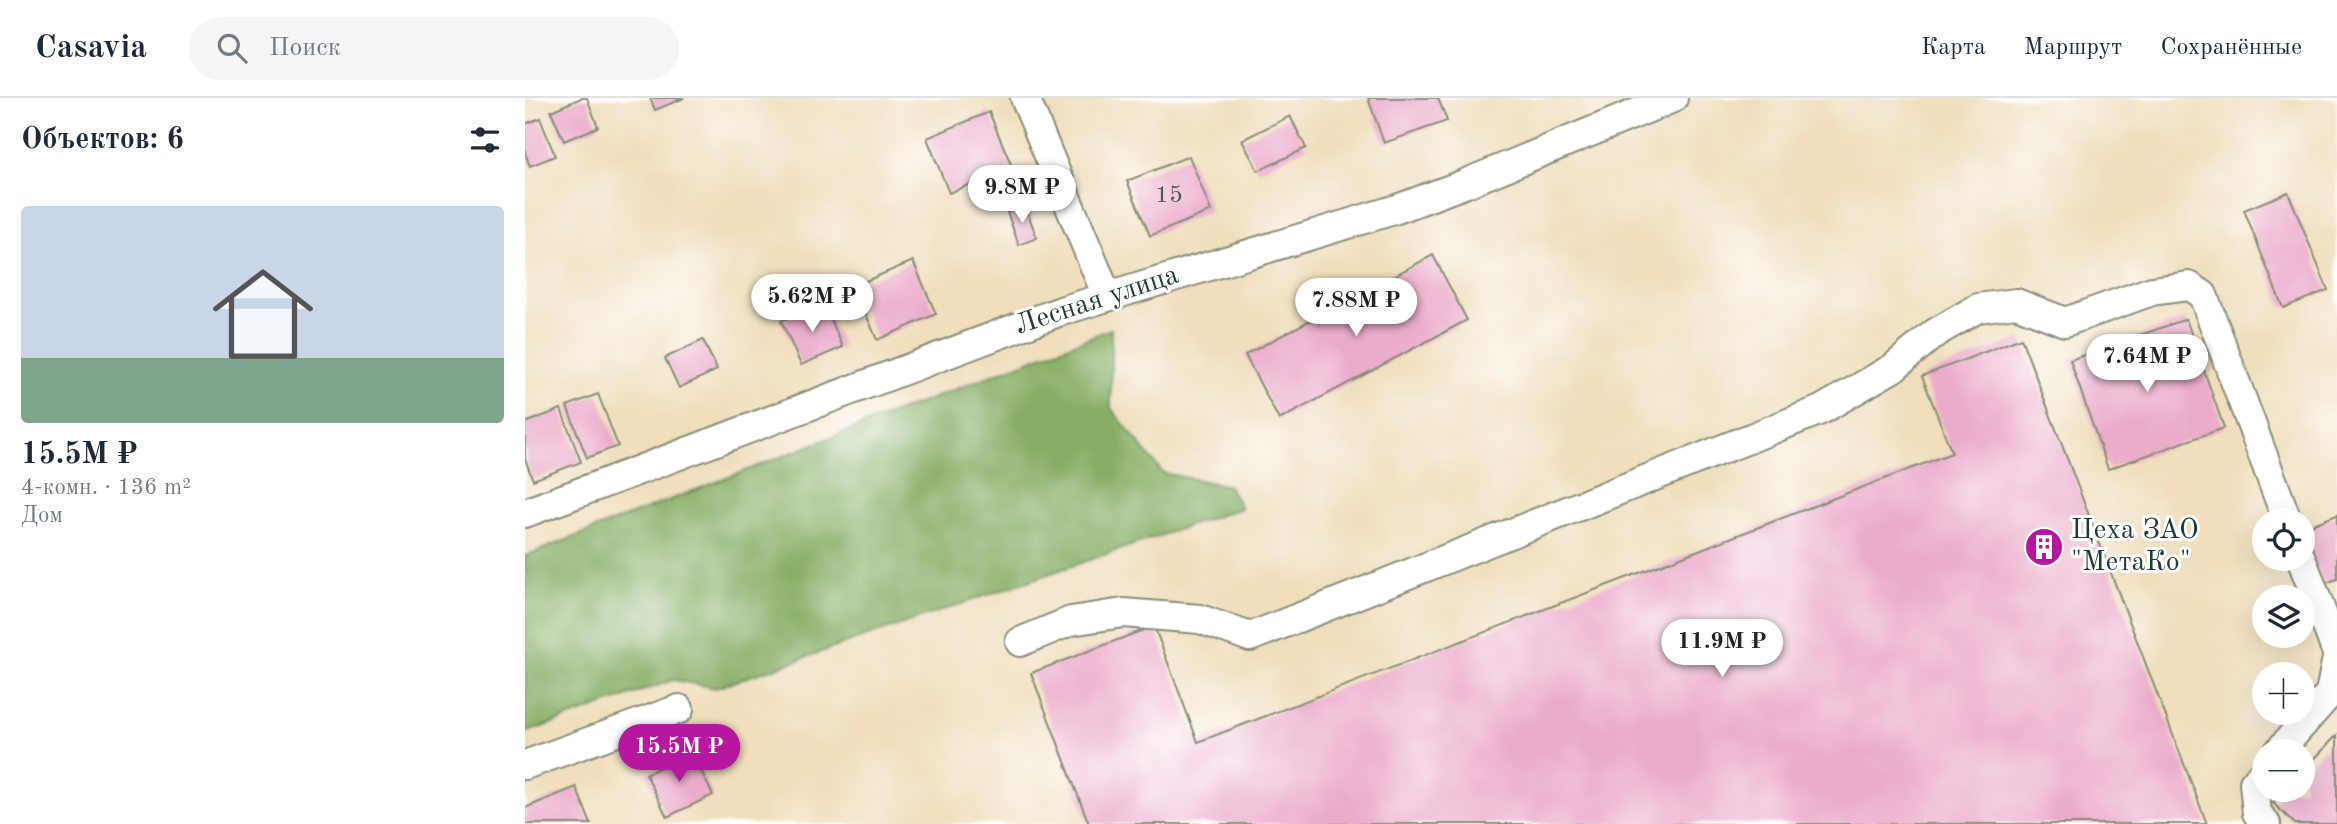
<!DOCTYPE html>
<html lang="ru">
<head>
<meta charset="utf-8">
<style>
	body { margin:0; font-family:"Old Standard TT",serif; background:#f6f6f7; color:#1f2937; height:100vh; display:flex; flex-direction:column; font-size:26px; white-space:nowrap }
	* { box-sizing:border-box; margin:0 }
	p { font-size:23px; color:#747a83 }
	.icon { flex:none; width:38px; height:38px; fill:none; stroke:currentColor; stroke-width:2; stroke-linecap:round; stroke-linejoin:round }
	.map { position:relative; flex:1; overflow:hidden }
	.drawer { display:flex; flex-direction:column; background:#fff; width:525px }
	.drawer>* { flex:none }
	.controls { position:absolute; left:1727px; top:410px; display:grid; gap:14px }
	.controls a { display:grid; place-items:center; width:63px; height:63px; border-radius:50%; background:#fff; box-shadow:0 7px 28px #0002; font-size:35px }
	.price { position:absolute; translate:-50% -60px; padding:0 16px; border-radius:24px; background:#fff; color:#222; font-size:23px; line-height:46px; filter:drop-shadow(0 2px 4px #0008) }
	.price::after { content:''; position:absolute; left:50%; top:42px; width:21px; height:16px; margin-left:-10px; background:inherit; clip-path:polygon(0 0,100% 0,50% 100%) }
	.price.current { background:#b5179e; color:#fff }
	ul { padding:0; list-style:none }
	li { display:grid; align-content:center; gap:14px; height:371px; padding:0 21px }
	li span { display:grid; place-items:center; height:217px; border-radius:7px; color:#555 }
	li>.icon { margin-inline-start:auto }
	span .icon { width:126px; height:126px; fill:#fffc; stroke-width:1 }
	li b { font-size:30px }
	h2 { display:flex; justify-content:space-between; align-items:center; height:84px; padding:0 21px; font-size:30px }
	header { display:flex; align-items:center; gap:42px; box-sizing:border-box; height:98px; padding:0 35px; background:#fff; border-bottom:2px solid #e0e1e3 }
	header strong { font-size:33px }
	nav { display:flex; gap:38px; margin-inline-start:auto; font-size:24px }
	.search { width:490px; height:63px; background:#f6f6f7; display:flex; align-items:center; gap:18px; box-sizing:border-box; padding:0 24px; border-radius:38px; color:#747a83; font-size:26px }
	main { display:flex; flex:1; min-height:0 }
	.map>svg:first-child { display:block }
</style>
</head>
<body>
<header>
<strong>Casavia</strong>
<div class="search"><svg class="icon" aria-label="search" viewBox="0 0 24 24"><circle cx="10" cy="10" r="6"/><path d="M15 15l6 6"/></svg>Поиск</div>
<nav><a>Карта</a><a>Маршрут</a><a>Сохранённые</a></nav>
</header>
<main>
<section class="drawer">
<h2>Объектов: 6<svg class="icon" aria-label="filters" viewBox="0 0 24 24"><path d="M4 7h16M4 17h16"/><circle cx="9" cy="7" r="2"/><circle cx="15" cy="17" r="2"/></svg></h2>
<ul>
<li><span style="background:linear-gradient(#c9d6e8 70%,#7fa58c 0)"><svg class="icon" aria-label="home" viewBox="0 0 24 24"><path d="M3 11l9-7 9 7M6 9v11h12V9"/></svg></span><div><b>15.5M ₽</b><p>4-комн. · 136 m²</p><p>Дом</p></div></li>
</ul>
</section>
<div class="map">
<svg width="1812" height="726" viewBox="0 0 1812 726">
	<rect width="100%" height="100%" fill="#fff"/>
	<filter id="ink" filterUnits="userSpaceOnUse"><feTurbulence type="fractalNoise" baseFrequency=".0143" numOctaves="2"/><feDisplacementMap in="SourceGraphic" scale="14" xChannelSelector="R" yChannelSelector="G"/><feConvolveMatrix kernelMatrix="1 2 1 2 8 2 1 2 1" color-interpolation-filters="sRGB"/></filter>
	<filter id="wash" filterUnits="userSpaceOnUse"><feTurbulence type="fractalNoise" baseFrequency=".00686" numOctaves="4" result="noise"/><feDisplacementMap in="SourceGraphic" scale="28" xChannelSelector="R" yChannelSelector="G"/><feGaussianBlur stdDeviation="1.57" result="paint"/><feColorMatrix in="noise" values="0 0 0 0 0 0 0 0 0 0 0 0 0 0 0 0 0 1.4 0 .05"/><feComposite in="paint" operator="in"/></filter>
	<g filter="url(#wash)">
		<rect width="100%" height="100%" fill="#f0debc"/>
		<path fill="#86ad63" stroke="#52754c" stroke-width="2" d="M586 231V310L638 375 704 388 716 410 191 590 148 582 0 635V458Z"/>
		<g id="blocks">
			<path fill="#ebacca" d="M56 0H62L73 29 39 43 26 13Z
				M125 0H159L130 12Z
				M843 0H913L922 23 859 45Z
				M464 14 487 69 424 95 402 40Z
				M765 18 781 50 733 73 717 42Z
				M15 20 30 58 5 68 0 55V26Z
				M664 58 686 113 625 138 602 83Z
				M1763 94 1803 192 1758 210 1719 112Z
				M500 108 512 140 494 147 482 114Z
				M908 157 942 222 754 322 720 257Z
				M388 163 411 216 352 242 329 188Z
				M298 204 318 249 276 267 256 223Z
				M1661 221 1699 330 1583 371 1545 262Z
				M1496 240 1682 726H564L506 575 629 528 673 644 1427 355 1397 278Z
				M178 242 192 272 154 290 140 260Z
				M73 296 93 348 62 360 42 308Z
				M36 311 56 364 8 382 0 361V325Z
				M1812 417V481L1796 487 1778 441V430Z
				M1812 637V726H1770L1748 705 1761 691H1778V673Z
				M167 654 188 697 142 719 121 676Z
				M51 689 66 726H0V710Z"/>
		</g>
	</g>
	<g filter="url(#ink)">
		<use href="#blocks" fill-opacity="0" stroke="#888e78" stroke-width="2"/>
		<g fill="none" stroke-linecap="round" stroke-linejoin="round">
			<defs>
				<path id="minor" d="M500 0 582 198
					M0 415 536 213 872 111 939 86 1148 0
					M1776 460 1812 555
					M495 544 546 523 598 515 675 521 725 539 1296 312 1368 270 1410 235 1453 210 1491 205 1540 224 1627 193 1664 188 1678 197 1762 422
					M1754 653 1805 595 1812 560
					M0 667 154 611
					M1740 672 1729 685 1732 715 1741 726"/>
			</defs>
			<use href="#minor" stroke="#888e78" stroke-width="32"/>
			<use href="#minor" stroke="#fff" stroke-width="28"/>
		</g>
	</g>
	<defs>
		<symbol id="building-disc" viewBox="-11 -11 22 22"><circle r="9.5" fill="#b5179e" stroke="#fff"/><path d="M-4-6H4V6H1V3H-1V6H-4ZM-2.5-4.3h1.7v1.8h-1.7ZM.8-4.3h1.7v1.8H.8ZM-2.5-1h1.7V.8h-1.7ZM.8-1h1.7V.8H.8Z" fill="#fff"/></symbol>
	</defs>
	<g fill-rule="evenodd">
		<use href="#building-disc" x="1497" y="427" width="44" height="44"/>
	</g>
	<g text-anchor="middle" dominant-baseline="central" stroke-width="6" stroke-linejoin="round" paint-order="stroke">
		<g font-size="24" fill="#52595a">
			<text x="644" y="98">15</text>
		</g>
		<g font-size="28" fill="#1f3d34" stroke="#fff">
			<text transform="translate(572 203) rotate(-18)">Лесная улица</text>
		</g>
		<g font-size="28" fill="#1f3d34" stroke="#fff" text-anchor="start">
			<text x="1546" y="433">Цеха ЗАО<tspan x="1546" dy="32">"МетаКо"</tspan></text>
		</g>
	</g>
</svg>
<div class="controls">
<a><svg class="icon" aria-label="locate" viewBox="0 0 24 24"><circle cx="12" cy="12" r="6"/><path d="M12 2v4M12 18v4M2 12h4M18 12h4"/></svg></a>
<a><svg class="icon" aria-label="layers" viewBox="0 0 24 24"><path d="M12 4l9 5-9 5-9-5zM3 14l9 5 9-5"/></svg></a>
<a>+</a>
<a>−</a>
</div>
<b class="price" style="left:497px;top:127px">9.8M ₽</b>
<b class="price" style="left:287px;top:236px">5.62M ₽</b>
<b class="price" style="left:831px;top:240px">7.88M ₽</b>
<b class="price" style="left:1622px;top:296px">7.64M ₽</b>
<b class="price" style="left:1197px;top:581px">11.9M ₽</b>
<b class="price current" style="left:154px;top:686px">15.5M ₽</b>
</div>
</main>
</body>
</html>
